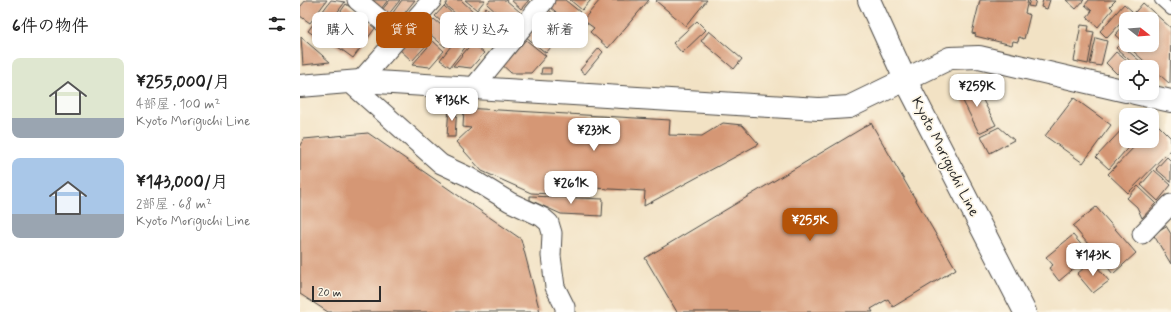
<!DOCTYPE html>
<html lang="ja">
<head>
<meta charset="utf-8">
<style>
	body { margin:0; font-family:Mynerve,"Klee One",sans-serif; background:#f6f6f6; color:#222; height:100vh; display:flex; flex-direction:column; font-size:15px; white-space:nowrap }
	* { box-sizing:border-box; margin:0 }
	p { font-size:13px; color:#767676 }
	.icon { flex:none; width:22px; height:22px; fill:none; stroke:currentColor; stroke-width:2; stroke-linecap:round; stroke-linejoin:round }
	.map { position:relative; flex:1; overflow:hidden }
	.drawer { display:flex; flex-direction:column; background:#fff; width:300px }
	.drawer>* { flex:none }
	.top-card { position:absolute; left:12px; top:12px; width:380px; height:36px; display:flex; gap:8px }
	.needle { width:26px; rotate:107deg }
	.fabs { position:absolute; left:819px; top:12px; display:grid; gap:8px }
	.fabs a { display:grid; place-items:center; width:40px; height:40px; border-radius:8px; background:#fff; box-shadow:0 2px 6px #0003; font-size:20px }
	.scale { position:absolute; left:12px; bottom:10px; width:69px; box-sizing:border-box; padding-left:4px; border:2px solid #2b2b2b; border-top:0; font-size:11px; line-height:14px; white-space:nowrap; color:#2b2b2b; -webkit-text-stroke:3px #fcf5e5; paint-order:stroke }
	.price { position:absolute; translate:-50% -34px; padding:0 9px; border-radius:8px; background:#fff; color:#222; font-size:13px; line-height:26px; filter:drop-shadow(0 1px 2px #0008) }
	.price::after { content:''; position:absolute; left:50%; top:24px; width:12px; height:9px; margin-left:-6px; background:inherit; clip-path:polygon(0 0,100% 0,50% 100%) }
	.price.active { background:#b45309; color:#fff }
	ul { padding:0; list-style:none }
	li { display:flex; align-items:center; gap:12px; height:100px; padding:0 12px }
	li span { display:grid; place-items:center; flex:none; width:112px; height:80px; border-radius:8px; color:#555 }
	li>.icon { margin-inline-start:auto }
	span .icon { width:48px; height:48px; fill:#fffc; stroke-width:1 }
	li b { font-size:17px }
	h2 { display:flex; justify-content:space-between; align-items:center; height:48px; padding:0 12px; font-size:17px }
	.pill { padding:0 14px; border-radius:8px; background:#fff; box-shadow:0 2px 6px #0003; font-size:14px; line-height:36px }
	.pill.active { background:#b45309; color:#fff }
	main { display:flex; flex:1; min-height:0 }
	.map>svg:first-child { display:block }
</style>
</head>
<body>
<main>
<section class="drawer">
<h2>6件の物件<svg class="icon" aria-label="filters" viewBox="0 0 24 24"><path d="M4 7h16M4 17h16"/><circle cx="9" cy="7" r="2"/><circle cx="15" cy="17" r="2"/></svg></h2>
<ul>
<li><span style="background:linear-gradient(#dfe7d0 75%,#9aa5b1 0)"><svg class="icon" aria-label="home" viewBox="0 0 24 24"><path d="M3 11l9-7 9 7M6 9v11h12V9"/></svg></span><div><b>¥255,000/月</b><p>4部屋 · 100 m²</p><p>Kyoto Moriguchi Line</p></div></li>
<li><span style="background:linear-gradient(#a9c7e8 70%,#9aa5b1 0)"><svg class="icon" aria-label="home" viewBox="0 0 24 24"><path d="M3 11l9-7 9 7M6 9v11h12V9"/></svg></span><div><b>¥143,000/月</b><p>2部屋 · 68 m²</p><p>Kyoto Moriguchi Line</p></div></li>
</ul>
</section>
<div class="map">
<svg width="871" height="312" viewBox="0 0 871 312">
	<rect width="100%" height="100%" fill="#fcf5e5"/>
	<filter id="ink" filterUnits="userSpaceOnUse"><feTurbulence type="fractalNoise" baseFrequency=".025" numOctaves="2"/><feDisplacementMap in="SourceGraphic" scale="8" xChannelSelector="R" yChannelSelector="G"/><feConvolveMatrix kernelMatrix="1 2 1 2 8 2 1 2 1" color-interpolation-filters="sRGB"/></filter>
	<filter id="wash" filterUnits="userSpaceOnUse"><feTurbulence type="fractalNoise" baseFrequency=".012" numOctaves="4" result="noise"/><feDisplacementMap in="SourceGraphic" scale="16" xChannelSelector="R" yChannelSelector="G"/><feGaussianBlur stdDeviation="0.9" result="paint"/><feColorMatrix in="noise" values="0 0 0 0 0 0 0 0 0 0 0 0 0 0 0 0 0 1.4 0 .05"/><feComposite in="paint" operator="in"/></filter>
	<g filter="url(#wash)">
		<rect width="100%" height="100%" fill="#f2e2c4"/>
		<g id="blocks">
			<path fill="#d59774" d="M6 0H27L10 23 0 16V7Z
				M31 0 45 2 18 38 8 31Z
				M70 0H88L81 9Z
				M90 0H100L88 15 82 10Z
				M102 0H115L99 20 92 14Z
				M149 0H161L174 12 166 22 145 5Z
				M165 0H185L177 10Z
				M190 0H206L220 12 209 24 187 4Z
				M211 0H229L221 9Z
				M254 0H265L280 12 270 24 249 6Z
				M270 0H291L282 10Z
				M300 0H349L308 48 290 32 294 28 283 20Z
				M357 0H407L386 26 356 1Z
				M680 0H728L725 13 730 15 724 39 719 37 718 42 713 41 712 45 675 36 676 34 672 33Z
				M730 0H736L734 7 728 6Z
				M743 0H750L747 9 741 7Z
				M766 0H784L776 9Z
				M789 0H816L810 6 813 9 798 27 787 17 792 11 785 5Z
				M843 3 871 28 870 84 815 35 826 23V45H852V19H829Z
				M46 4 76 27 53 58 23 36Z
				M824 4 832 11 807 38 800 31Z
				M144 6 164 24 155 34 135 16Z
				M186 7 207 25 197 37 176 20Z
				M249 10 269 27 259 40 238 22Z
				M134 19 154 36 145 47 125 30Z
				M173 20 192 36 183 47 164 31Z
				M397 21 406 30 382 53 373 43Z
				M235 24 256 41 246 53 225 36Z
				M781 25 789 26 788 31 794 32 788 64 774 61Z
				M118 27 132 39 112 61 98 48Z
				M409 31 442 59 434 69 401 41Z
				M161 33 170 41 150 67 140 60Z
				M221 36 246 56 231 73H211L199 62Z
				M1 37 30 62 3 65Z
				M796 38 807 41 801 66 790 64Z
				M133 41 144 51 130 67 112 65Z
				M172 43 184 53 171 68 153 66Z
				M820 44 841 62 837 67 816 48Z
				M299 48 303 52 285 74 280 70Z
				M816 52 828 62 817 74 806 63Z
				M242 68H251V74H241Z
				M674 83 696 125 679 133 658 91Z
				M774 98 811 125 783 163 745 136Z
				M149 106H157L155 137H147Z
				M164 108 370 120 369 135 402 136 423 123 442 125 459 144 344 206 345 191 293 188V196L231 193 182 171 156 142 171 128 163 127Z
				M571 123 656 269 593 307 588 299 571 309 573 312H377L345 258Z
				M857 124 871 138V149L828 193 808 174 840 141H852V129Z
				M826 125V141H834L809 169 796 157Z
				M699 127 714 140 690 153 681 136Z
				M68 133 221 239 240 312H28L0 294V145L4 139Z
				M867 157 871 161V182L856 169Z
				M854 170 871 185 858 201 841 185Z
				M838 186 856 203 842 218 837 207 827 198Z
				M230 196 303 199 302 216 261 214 230 200Z
				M796 207 836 253 813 274 773 226Z
				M866 226 871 234V264L853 234Z
				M773 235 790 255 759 281 749 268 753 265 746 257Z
				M792 261 809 281 793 293 777 274Z"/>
		</g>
	</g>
	<g filter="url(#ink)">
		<use href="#blocks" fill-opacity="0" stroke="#494642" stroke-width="1"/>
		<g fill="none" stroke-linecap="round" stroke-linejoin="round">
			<defs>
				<path id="lane" d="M860 0 871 10"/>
				<path id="street" d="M57 0 100 36
					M60 81 132 0
					M49 82 141 164 169 177 210 202 242 217 249 223 252 233 251 256 255 287 265 307V312
					M173 88 245 0
					M842 234 871 204"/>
				<path id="secondary" d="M0 86 60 81 519 109 549 107 650 58 679 57 826 91
					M835 93 871 101"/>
				<path id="primary" d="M569 0 605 79 725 312"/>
			</defs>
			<use href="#lane" stroke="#494642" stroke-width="12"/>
			<use href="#street" stroke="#494642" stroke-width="21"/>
			<use href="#secondary" stroke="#494642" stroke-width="24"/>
			<use href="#primary" stroke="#494642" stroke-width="24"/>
			<use href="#lane" stroke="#fff" stroke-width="10"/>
			<use href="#street" stroke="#fff" stroke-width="19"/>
			<use href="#secondary" stroke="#fff" stroke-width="22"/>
			<use href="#primary" stroke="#fff" stroke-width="22"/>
		</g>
	</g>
	<g text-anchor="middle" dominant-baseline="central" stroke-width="3.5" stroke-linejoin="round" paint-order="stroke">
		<g font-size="15" fill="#2b2b2b" stroke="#fcf5e5">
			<text transform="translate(645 157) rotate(63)">Kyoto Moriguchi Line</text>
		</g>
	</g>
</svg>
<div class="fabs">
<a><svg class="needle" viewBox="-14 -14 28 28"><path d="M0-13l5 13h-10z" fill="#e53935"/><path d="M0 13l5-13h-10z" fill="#767676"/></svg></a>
<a><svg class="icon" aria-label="locate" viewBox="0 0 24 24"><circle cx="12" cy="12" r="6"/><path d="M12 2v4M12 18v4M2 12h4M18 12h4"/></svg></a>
<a><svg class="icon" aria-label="layers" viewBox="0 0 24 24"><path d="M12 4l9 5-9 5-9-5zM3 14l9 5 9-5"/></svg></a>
</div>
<div class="scale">20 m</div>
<b class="price" style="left:677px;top:108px">¥259K</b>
<b class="price" style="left:152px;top:122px">¥136K</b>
<b class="price" style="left:294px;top:152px">¥233K</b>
<b class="price" style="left:271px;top:205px">¥261K</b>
<b class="price active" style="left:510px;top:242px">¥255K</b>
<b class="price" style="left:793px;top:277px">¥143K</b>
<div class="top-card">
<a class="pill">購入</a>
<a class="pill active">賃貸</a>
<a class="pill">絞り込み</a>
<a class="pill">新着</a>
</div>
</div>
</main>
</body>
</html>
